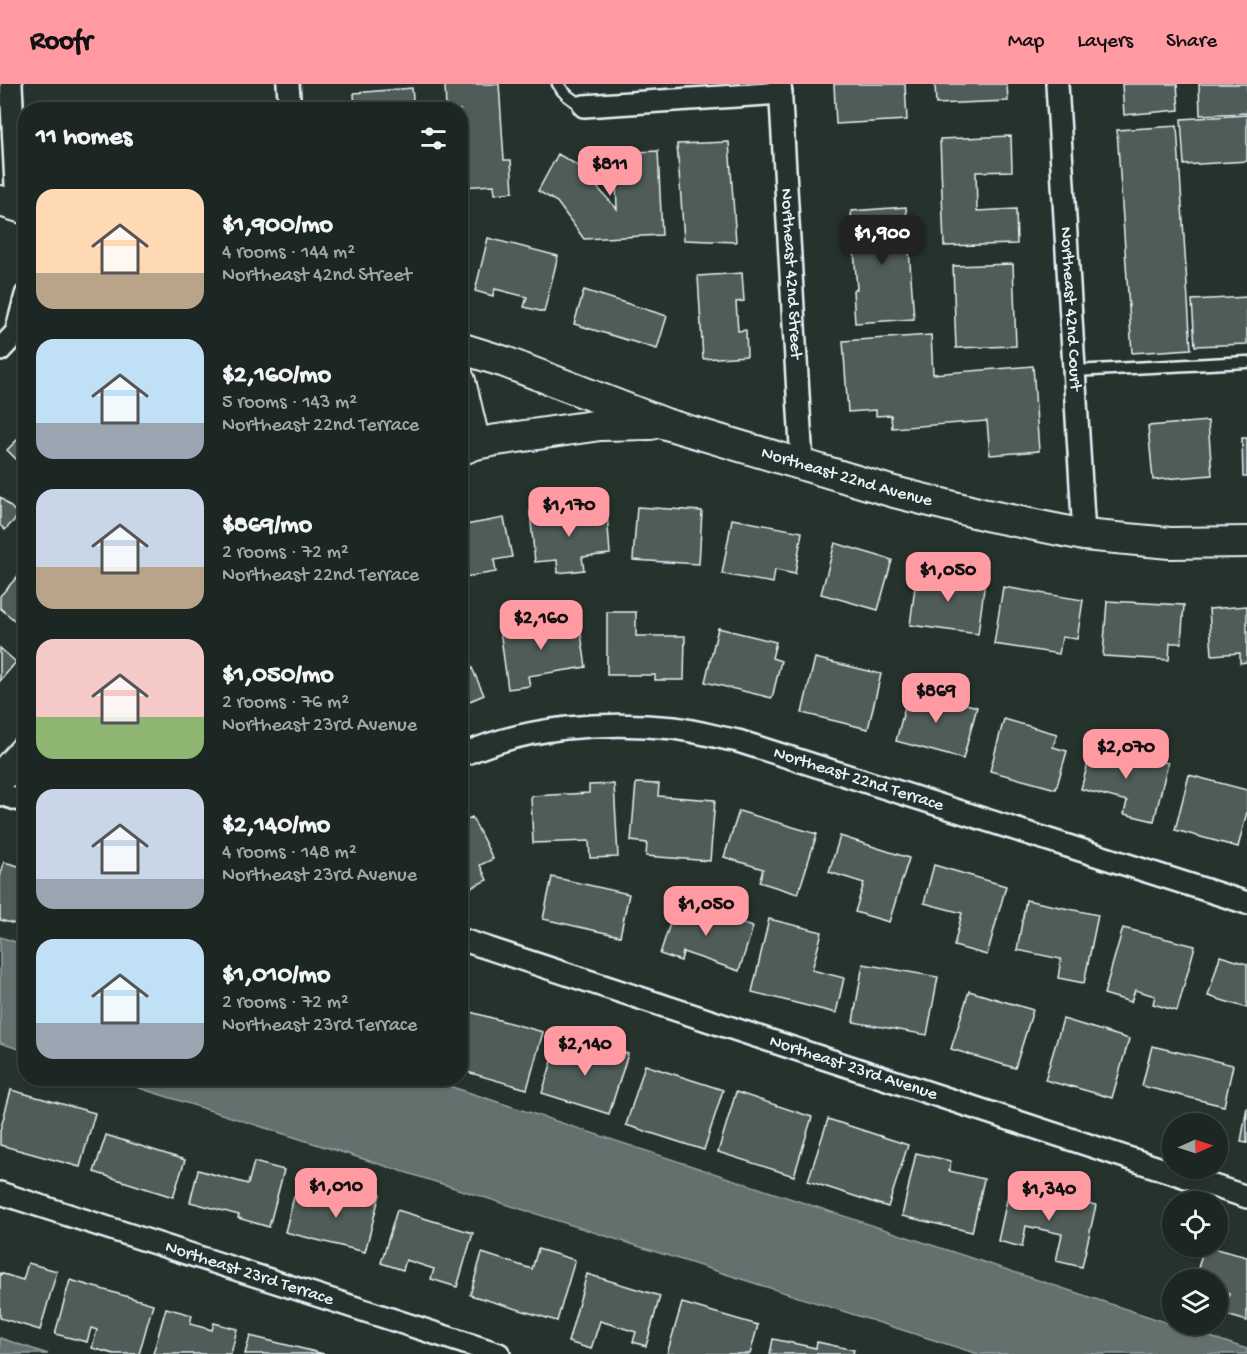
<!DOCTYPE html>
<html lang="en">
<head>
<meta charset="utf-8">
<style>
	body { margin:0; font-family:"Gochi Hand",sans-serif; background:#29322f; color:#f1f3f6; height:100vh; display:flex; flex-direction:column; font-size:22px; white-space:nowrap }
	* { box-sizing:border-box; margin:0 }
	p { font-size:20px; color:#a0a5a5 }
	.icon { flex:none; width:33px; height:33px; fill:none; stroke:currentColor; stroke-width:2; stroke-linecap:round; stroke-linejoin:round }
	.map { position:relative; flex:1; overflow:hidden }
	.panel { position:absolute; left:18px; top:18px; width:450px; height:984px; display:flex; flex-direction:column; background:#1c2622; border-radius:24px; box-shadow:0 2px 4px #0004,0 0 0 2px #3a4340 }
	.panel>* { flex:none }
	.needle { width:39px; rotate:87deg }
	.buttons { position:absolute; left:1162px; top:1029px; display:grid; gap:12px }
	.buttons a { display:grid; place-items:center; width:66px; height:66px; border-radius:50%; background:#1c2622; box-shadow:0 2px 4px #0004,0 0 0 2px #3a4340; font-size:30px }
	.price { position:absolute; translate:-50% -51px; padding:0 14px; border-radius:12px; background:#ff9aa2; color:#111; font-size:20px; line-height:39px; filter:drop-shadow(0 2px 3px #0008) }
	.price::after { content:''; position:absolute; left:50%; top:36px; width:18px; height:14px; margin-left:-9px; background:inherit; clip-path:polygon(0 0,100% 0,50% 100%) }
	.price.current { background:#222; color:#fff }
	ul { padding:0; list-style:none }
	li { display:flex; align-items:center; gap:18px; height:150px; padding:0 18px }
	li span { display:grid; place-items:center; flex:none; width:168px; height:120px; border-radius:18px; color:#555 }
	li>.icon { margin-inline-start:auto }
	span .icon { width:72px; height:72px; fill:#fffc; stroke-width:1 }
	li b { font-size:26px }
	h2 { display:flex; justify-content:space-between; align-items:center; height:72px; padding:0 18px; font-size:26px }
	header { display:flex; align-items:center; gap:36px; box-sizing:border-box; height:84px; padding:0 30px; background:#ff9aa2; color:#111 }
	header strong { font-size:28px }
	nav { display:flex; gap:33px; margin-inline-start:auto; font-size:21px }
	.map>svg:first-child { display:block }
</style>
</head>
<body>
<header>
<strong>Roofr</strong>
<nav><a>Map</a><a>Layers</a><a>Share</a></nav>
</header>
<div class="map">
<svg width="1247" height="1270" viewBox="0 0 1247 1270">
	<rect width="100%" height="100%" fill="#26332d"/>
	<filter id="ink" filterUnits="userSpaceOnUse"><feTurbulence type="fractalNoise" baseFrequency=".0167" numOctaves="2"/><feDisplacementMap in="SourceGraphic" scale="12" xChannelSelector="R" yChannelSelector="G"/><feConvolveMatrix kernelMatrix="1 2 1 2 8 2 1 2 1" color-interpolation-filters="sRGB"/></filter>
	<g filter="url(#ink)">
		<path fill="#636f6d" stroke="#98a3a5" stroke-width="1.5" d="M0 853 25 861V967L0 959Z
			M111 995H428L1247 1265V1270H978Z
			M0 1254 48 1270H0Z"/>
		<path fill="#505c59" stroke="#e8f1f8" stroke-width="1.5" d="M445 0H499L504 76H511L513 108 495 110 494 101 460 103V26H446Z
			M834 0H905L907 36 836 40Z
			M935 0H1007L1008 17 936 20Z
			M1122 0H1177L1179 26 1124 31Z
			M1199 0H1247V29L1200 31Z
			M412 4 414 26H355L354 9Z
			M1247 31V77L1184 81 1181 35Z
			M1177 42 1191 265 1132 269 1117 46Z
			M1011 52 1012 87 976 88 977 127 1016 125 1017 160 944 162 940 55Z
			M729 58 736 158 684 156 677 60Z
			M658 67 662 151 584 155 557 118 538 107 558 70 577 81 617 125 615 69Z
			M906 123 914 235 855 239 853 206 857 205 851 127Z
			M488 154 558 172 544 228 524 223 527 213 495 205 493 212 475 207Z
			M1013 180 1016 262 956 264 953 182Z
			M742 189 744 217 736 218 738 247 746 246 747 272 703 275 698 192Z
			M584 206 667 232 657 265 574 240Z
			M1247 213V260L1195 262 1192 216Z
			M931 251 933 290 1033 282 1039 367 990 371 987 337 892 344 891 331 876 332V326L848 328 843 257Z
			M1208 337 1212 391 1153 396 1148 342Z
			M26 347V385L7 366Z
			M1242 354H1247V393H1243Z
			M0 413 19 431 5 446 0 441Z
			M637 423 702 427 699 480 633 476Z
			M558 425V433L607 429 610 470 582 473 584 486 558 489 557 476 535 478 530 428Z
			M504 434 512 473 494 476 496 488 460 494V442Z
			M732 435 802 448 795 490 775 486 773 499 722 490Z
			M835 459 892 476 878 526 821 510Z
			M26 483V546L0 524V512Z
			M917 488 985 497 978 550 910 541Z
			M1003 503 1083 516 1077 555 1062 553 1059 570 994 560Z
			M1107 517 1184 521 1181 559H1170L1169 576 1103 572Z
			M1247 522V578L1240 579V569L1212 571 1209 525Z
			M607 528H636V552H685L684 596H655V591H607Z
			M579 536 586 583 528 592 530 602 508 605 500 546Z
			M718 544 776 558 772 574 781 577 772 614 705 598Z
			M460 557 484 611 460 621Z
			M0 564 16 578 0 597Z
			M815 574 881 590 868 645 802 629Z
			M910 604 977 623 963 675 896 657Z
			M1004 635 1057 650 1053 663 1067 667 1056 705 990 687Z
			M1093 660 1168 679 1154 737 1124 730 1127 717 1081 705Z
			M1189 691 1247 706V728L1238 763 1175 746Z
			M636 699 659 700 658 712 715 716 710 777 646 772 647 759 631 757Z
			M614 700 618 773 590 774 589 757 533 759 531 712 589 709V701Z
			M739 727 817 750 798 810 759 798 763 785 724 773Z
			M472 733 493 775 480 781 487 796 462 808 460 804V739Z
			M840 752 909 774 889 838 855 828 864 799 829 788Z
			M4 778 26 784V843L0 836V793Z
			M934 781 1006 802 987 871 954 862 962 829 924 819Z
			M552 793 629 810 620 852 543 835Z
			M1026 816 1098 831 1084 899 1058 894 1061 875 1017 866Z
			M677 818 753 843 739 887 683 868 681 877 660 870Z
			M769 835 822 848 812 886 844 894 836 929 752 908Z
			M1123 844 1195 862 1177 927 1153 920 1155 912 1135 906 1131 918 1104 910Z
			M1220 872 1247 880V924L1208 912Z
			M863 880 938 893 927 951 853 938Z
			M969 907 1033 926 1015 984 951 965Z
			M463 926 543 948 527 1005 460 986V936Z
			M1063 935 1129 955 1112 1014 1070 1002V1003L1045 996Z
			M558 958 605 973 609 963 628 970 609 1030 542 1009Z
			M1152 962 1233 981 1224 1022 1142 1002Z
			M645 981 723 1006 704 1066 626 1041Z
			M11 1006 95 1029 80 1083 0 1061V1047Z
			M736 1008 812 1033 794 1092 718 1068Z
			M1247 1023V1059L1241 1058Z
			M828 1035 908 1061 888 1123 808 1097Z
			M106 1051 185 1076 173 1113 94 1088Z
			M916 1069 951 1077 949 1087 984 1095 972 1148 902 1132Z
			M254 1078 284 1086 269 1143 238 1134 239 1131 190 1118 198 1086 248 1100Z
			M342 1100 380 1110 365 1168 285 1148 294 1113 336 1123Z
			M1010 1102 1096 1121 1082 1183 1056 1177 1062 1150 1026 1142 1022 1163 998 1157Z
			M397 1126 473 1149 457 1203 431 1195 434 1185 406 1176 403 1186 381 1179Z
			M1204 1162 1247 1173V1237L1223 1230 1229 1210 1218 1207V1196H1195Z
			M538 1165 575 1176 557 1237 470 1211 482 1169 532 1185Z
			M28 1179 57 1187 40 1246 0 1234V1189L23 1196Z
			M587 1190 660 1212 646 1262 633 1258 636 1248 600 1237 591 1265 568 1258Z
			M70 1196 153 1220 139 1270H114L92 1264 97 1246 91 1244 87 1258 55 1250Z
			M682 1219 758 1241 750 1270H667Z
			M166 1224 192 1231 190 1240 212 1246 214 1239 237 1245 231 1270H153Z
			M250 1252 324 1270H245Z
			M773 1255 816 1264 817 1258 854 1266 853 1270H770Z"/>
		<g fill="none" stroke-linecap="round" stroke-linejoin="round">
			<defs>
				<path id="lane" d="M558 0C564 11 573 17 584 22
					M1074 287 1247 278"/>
				<g id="street">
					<path d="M11 0 17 122"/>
					<path d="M288 0 290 26"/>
					<path id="s1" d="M780 0 802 379"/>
					<path id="s2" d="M1057 0 1084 451"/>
					<path d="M584 22 781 9"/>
					<path d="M0 266 16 249 26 211"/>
					<path id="s3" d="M460 672C526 642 604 637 674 644 696 647 717 653 738 657L1247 819"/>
					<path d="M0 710 26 718"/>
					<path id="s4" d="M460 855 1247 1113"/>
					<path id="s5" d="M0 1109 499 1270"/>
				</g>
				<g id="secondary">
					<path d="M0 117 26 125"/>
					<path id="s6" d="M460 264 505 278 666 340 894 408 986 431 1084 451 1170 459 1247 458"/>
					<path d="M460 297 475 360"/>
					<path d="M460 366 475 360 497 356 600 341 651 340"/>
					<path d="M0 694 26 665"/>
				</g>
			</defs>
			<use href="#lane" stroke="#e8f1f8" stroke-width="15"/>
			<use href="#street" stroke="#e8f1f8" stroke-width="26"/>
			<use href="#secondary" stroke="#e8f1f8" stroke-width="34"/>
			<use href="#lane" stroke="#26332d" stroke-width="10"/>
			<use href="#street" stroke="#26332d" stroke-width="21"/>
			<use href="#secondary" stroke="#26332d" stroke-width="30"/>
		</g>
	</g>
	<g text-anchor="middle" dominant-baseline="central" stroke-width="4.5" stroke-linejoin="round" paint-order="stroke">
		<g font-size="18" fill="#e8f1f8" stroke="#26332d">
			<text stroke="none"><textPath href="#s1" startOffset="190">Northeast 42nd Street</textPath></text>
			<text stroke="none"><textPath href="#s2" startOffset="225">Northeast 42nd Court</textPath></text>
			<text stroke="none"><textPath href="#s6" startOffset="408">Northeast 22nd Avenue</textPath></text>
			<text stroke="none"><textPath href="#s3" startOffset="410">Northeast 22nd Terrace</textPath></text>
			<text stroke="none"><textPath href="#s4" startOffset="414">Northeast 23rd Avenue</textPath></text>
			<text stroke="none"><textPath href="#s5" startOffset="262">Northeast 23rd Terrace</textPath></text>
		</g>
	</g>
</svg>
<div class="buttons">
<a><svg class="needle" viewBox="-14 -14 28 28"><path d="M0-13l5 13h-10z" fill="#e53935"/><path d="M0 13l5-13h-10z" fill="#a0a5a5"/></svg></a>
<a><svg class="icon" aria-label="locate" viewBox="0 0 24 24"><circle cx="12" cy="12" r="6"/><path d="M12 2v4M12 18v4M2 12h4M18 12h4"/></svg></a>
<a><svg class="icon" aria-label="layers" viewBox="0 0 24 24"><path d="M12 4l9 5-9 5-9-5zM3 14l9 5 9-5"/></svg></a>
</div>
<b class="price" style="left:610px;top:113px">$811</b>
<b class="price current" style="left:882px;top:182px">$1,900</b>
<b class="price" style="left:569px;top:454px">$1,170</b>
<b class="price" style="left:948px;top:519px">$1,050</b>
<b class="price" style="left:541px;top:567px">$2,160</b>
<b class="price" style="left:936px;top:640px">$869</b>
<b class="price" style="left:1126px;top:696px">$2,070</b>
<b class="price" style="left:706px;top:853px">$1,050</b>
<b class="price" style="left:585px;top:993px">$2,140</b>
<b class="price" style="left:336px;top:1135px">$1,010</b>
<b class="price" style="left:1049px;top:1138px">$1,340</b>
<section class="panel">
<h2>11 homes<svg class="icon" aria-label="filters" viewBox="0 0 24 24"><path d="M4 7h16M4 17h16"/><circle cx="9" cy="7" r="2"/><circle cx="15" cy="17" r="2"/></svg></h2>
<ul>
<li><span style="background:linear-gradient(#ffd9b3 70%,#b9a48a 0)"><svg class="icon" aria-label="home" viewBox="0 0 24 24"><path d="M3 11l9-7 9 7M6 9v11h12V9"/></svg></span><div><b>$1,900/mo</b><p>4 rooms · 144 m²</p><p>Northeast 42nd Street</p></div></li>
<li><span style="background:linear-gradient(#bfe0f5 70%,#9aa5b1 0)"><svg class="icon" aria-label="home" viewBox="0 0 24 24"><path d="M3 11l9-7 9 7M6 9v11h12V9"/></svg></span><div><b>$2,160/mo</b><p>5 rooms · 143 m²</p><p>Northeast 22nd Terrace</p></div></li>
<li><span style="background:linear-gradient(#c9d6e8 65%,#b9a48a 0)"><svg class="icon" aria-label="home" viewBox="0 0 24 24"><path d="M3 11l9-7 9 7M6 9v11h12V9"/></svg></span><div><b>$869/mo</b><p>2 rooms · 72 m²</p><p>Northeast 22nd Terrace</p></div></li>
<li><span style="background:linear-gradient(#f6c9c9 65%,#8fb573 0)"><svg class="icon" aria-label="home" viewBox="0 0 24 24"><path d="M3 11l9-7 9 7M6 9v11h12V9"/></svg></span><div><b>$1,050/mo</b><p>2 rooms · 76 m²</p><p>Northeast 23rd Avenue</p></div></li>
<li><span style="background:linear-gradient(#c9d6e8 75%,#9aa5b1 0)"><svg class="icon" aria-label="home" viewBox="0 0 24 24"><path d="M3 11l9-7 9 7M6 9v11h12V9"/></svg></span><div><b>$2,140/mo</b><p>4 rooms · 148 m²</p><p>Northeast 23rd Avenue</p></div></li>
<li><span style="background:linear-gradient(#bfe0f5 70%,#9aa5b1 0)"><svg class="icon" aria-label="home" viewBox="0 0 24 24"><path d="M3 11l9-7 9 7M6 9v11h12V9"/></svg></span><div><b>$1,010/mo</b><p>2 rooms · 72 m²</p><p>Northeast 23rd Terrace</p></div></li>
</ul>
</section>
</div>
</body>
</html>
